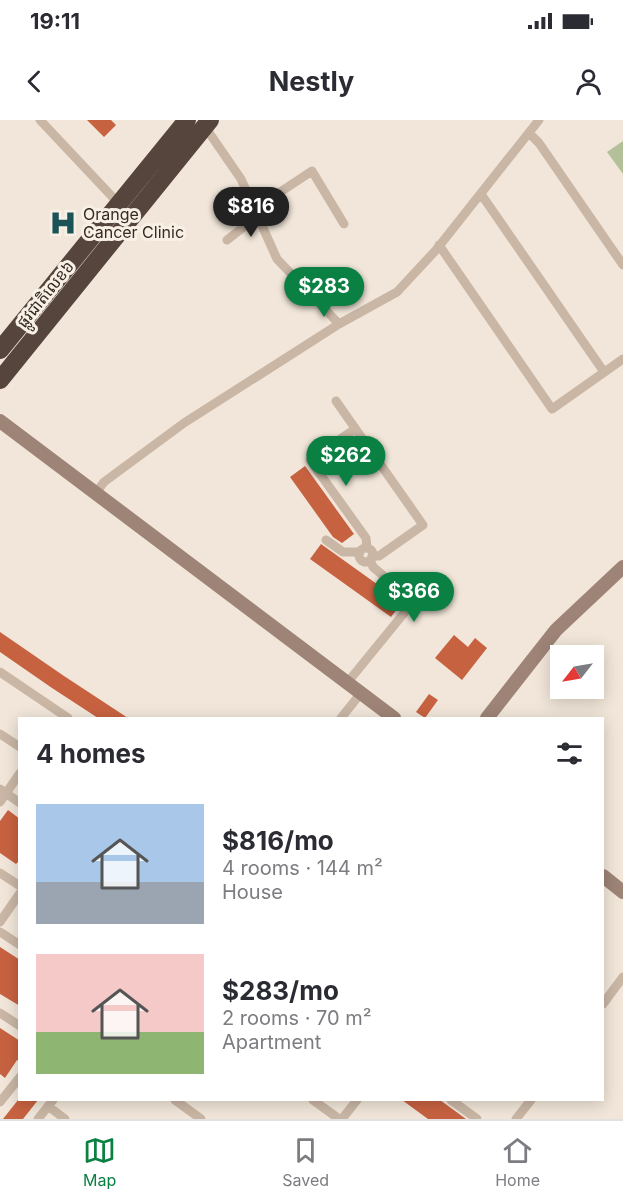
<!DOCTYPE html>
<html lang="en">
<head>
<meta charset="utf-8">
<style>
	body { margin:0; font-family:Inter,"Noto Sans Khmer",sans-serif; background:#f2f2f3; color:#2b2b33; height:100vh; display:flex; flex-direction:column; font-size:22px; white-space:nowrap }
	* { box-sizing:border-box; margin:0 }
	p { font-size:20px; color:#7c7c81 }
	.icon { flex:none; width:33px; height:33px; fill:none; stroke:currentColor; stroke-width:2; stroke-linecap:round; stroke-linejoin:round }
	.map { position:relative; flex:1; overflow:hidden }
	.details { position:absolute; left:18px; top:597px; width:586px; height:384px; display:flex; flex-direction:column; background:#fff; border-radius:0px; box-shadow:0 3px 15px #0003 }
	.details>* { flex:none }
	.needle { width:39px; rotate:239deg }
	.controls { position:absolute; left:550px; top:525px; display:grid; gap:12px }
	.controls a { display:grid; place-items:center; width:54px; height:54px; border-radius:0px; background:#fff; box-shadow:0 3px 15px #0003; font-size:30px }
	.price { position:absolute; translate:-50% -51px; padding:0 14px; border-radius:21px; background:#0b8043; color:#fff; font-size:20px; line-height:39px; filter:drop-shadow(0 2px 3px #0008) }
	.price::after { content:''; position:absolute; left:50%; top:36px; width:18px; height:14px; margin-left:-9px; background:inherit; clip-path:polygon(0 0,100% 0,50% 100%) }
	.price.on { background:#222; color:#fff }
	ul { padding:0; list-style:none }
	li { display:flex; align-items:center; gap:18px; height:150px; padding:0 18px }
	li span { display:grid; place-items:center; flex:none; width:168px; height:120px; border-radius:0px; color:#555 }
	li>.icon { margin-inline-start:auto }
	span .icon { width:72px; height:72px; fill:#fffc; stroke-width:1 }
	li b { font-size:26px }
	h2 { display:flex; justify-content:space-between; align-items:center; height:72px; padding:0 18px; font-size:26px }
	.status { display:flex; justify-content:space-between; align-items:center; height:42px; padding:0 30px; background:#fff; direction:ltr }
	.status svg { height:16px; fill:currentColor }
	header { display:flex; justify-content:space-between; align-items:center; height:78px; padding:0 18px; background:#fff; font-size:27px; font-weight:700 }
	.tabs { display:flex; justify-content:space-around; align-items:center; height:84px; border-top:2px solid #e1e1e2; background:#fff; font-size:16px; color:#7c7c81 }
	.tabs a { display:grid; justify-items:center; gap:3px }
	.tabs .on { color:#0b8043 }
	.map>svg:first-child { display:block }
</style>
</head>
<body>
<div class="status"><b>19:11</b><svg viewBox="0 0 49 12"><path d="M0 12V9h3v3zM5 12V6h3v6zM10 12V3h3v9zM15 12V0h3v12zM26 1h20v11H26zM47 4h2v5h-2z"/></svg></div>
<header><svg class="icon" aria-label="back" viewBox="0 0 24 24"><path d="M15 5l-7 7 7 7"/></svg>Nestly<svg class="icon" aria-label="person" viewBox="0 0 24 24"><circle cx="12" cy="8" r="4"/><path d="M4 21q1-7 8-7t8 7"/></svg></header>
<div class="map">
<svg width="623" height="999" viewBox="0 0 623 999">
	<rect width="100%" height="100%" fill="#f1e6d9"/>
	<path fill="#b3c099" d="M623 21V54L607 32Z"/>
	<path fill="#c76241" d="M87 0H111L116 5 104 17Z
		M305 346 354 414 342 423 333 417 290 357Z
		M321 424 402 482 391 497 310 439Z
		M0 512 64 556 128 598H98L52 568 0 532Z
		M454 515 468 527 475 518 487 528 462 560 435 538Z
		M429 574 438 580 425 598 416 592Z
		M8 690 20 699V740L16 744 0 733V701Z
		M0 827 20 840V886L0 874Z
		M0 908 20 921V942L17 940 5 958 0 954Z
		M18 980H38L23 999H3Z
		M402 980H440L466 999H428Z"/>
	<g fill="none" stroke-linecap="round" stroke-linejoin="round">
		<path stroke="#c9b6a5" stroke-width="9" d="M40 0 120 85
			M202 7 210 14 241 59 277 139 339 204
			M529 13 539 23 623 145
			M481 74 604 252
			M256 88 312 51 344 104
			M227 120 259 95
			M439 125 552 289 623 239
			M336 281 423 405 379 436H372
			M355 309 310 340 366 418 367 428
			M95 374 104 362 184 303 339 204 397 172 436 130 539 0
			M326 420 343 432H360
			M359 435a7 7 0 1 1 14 0a7 7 0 1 1-14 0Z
			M0 552 68 598
			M347 563 409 487 411 479 373 447 370 440
			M341 598 361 573
			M0 614 20 627
			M0 669 20 683
			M0 682 20 653
			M0 753 20 766
			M0 802 20 773
			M0 812 20 825
			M603 884 623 857
			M0 893 20 906
			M175 980 201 999
			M313 980 339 999
			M451 980 477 999
			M0 982 20 957
			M48 986 65 999
			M38 999 53 980
			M342 999 357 980
			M516 999 531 980"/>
		<path stroke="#9d8476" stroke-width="14" d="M0 301 394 598
			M487 598 556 510 623 447
			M603 756 623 772"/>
		<path stroke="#56453d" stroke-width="18" d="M0 230 187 0
			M0 260 210 0"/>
	</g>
	<defs>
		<symbol id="hospital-bare" viewBox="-9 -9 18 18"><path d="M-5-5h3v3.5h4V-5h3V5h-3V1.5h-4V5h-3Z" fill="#1b5357" stroke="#f9f0e5" stroke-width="2.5" paint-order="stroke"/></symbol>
	</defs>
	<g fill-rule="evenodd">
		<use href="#hospital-bare" x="44" y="84" width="38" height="38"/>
	</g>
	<g text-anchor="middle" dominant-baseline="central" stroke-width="6" stroke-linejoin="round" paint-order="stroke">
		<g font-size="16" fill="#352b26" stroke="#f9f0e5" text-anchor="start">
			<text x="83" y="94">Orange<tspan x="83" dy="18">Cancer Clinic</tspan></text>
		</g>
		<g font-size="16" fill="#352b26" stroke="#f9f0e5">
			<text transform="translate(45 174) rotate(-51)">ផ្លូវជាតិលេខ៦</text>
		</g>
	</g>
</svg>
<div class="controls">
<a><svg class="needle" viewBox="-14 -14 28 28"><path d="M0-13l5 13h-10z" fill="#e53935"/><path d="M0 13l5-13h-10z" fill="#7c7c81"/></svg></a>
</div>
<b class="price on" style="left:251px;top:118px">$816</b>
<b class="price" style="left:324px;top:198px">$283</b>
<b class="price" style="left:346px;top:367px">$262</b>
<b class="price" style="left:414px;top:503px">$366</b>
<section class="details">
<h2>4 homes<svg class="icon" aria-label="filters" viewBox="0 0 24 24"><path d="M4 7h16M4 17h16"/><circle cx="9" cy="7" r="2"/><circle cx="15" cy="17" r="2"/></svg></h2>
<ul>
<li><span style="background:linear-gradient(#a9c7e8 65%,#9aa5b1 0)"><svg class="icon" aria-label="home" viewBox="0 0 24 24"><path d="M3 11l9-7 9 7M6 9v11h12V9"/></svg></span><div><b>$816/mo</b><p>4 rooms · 144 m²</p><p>House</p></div></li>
<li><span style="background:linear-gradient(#f6c9c9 65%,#8fb573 0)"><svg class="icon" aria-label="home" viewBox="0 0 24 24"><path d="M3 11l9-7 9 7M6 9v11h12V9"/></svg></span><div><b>$283/mo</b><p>2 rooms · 70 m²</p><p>Apartment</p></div></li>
</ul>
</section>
</div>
<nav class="tabs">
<a class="on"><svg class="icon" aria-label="map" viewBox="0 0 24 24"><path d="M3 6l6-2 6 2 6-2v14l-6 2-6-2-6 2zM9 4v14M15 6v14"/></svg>Map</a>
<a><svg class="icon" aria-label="saved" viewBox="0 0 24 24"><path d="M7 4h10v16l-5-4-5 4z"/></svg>Saved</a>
<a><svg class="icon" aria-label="home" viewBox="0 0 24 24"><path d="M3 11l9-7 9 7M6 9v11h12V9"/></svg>Home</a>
</nav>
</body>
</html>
